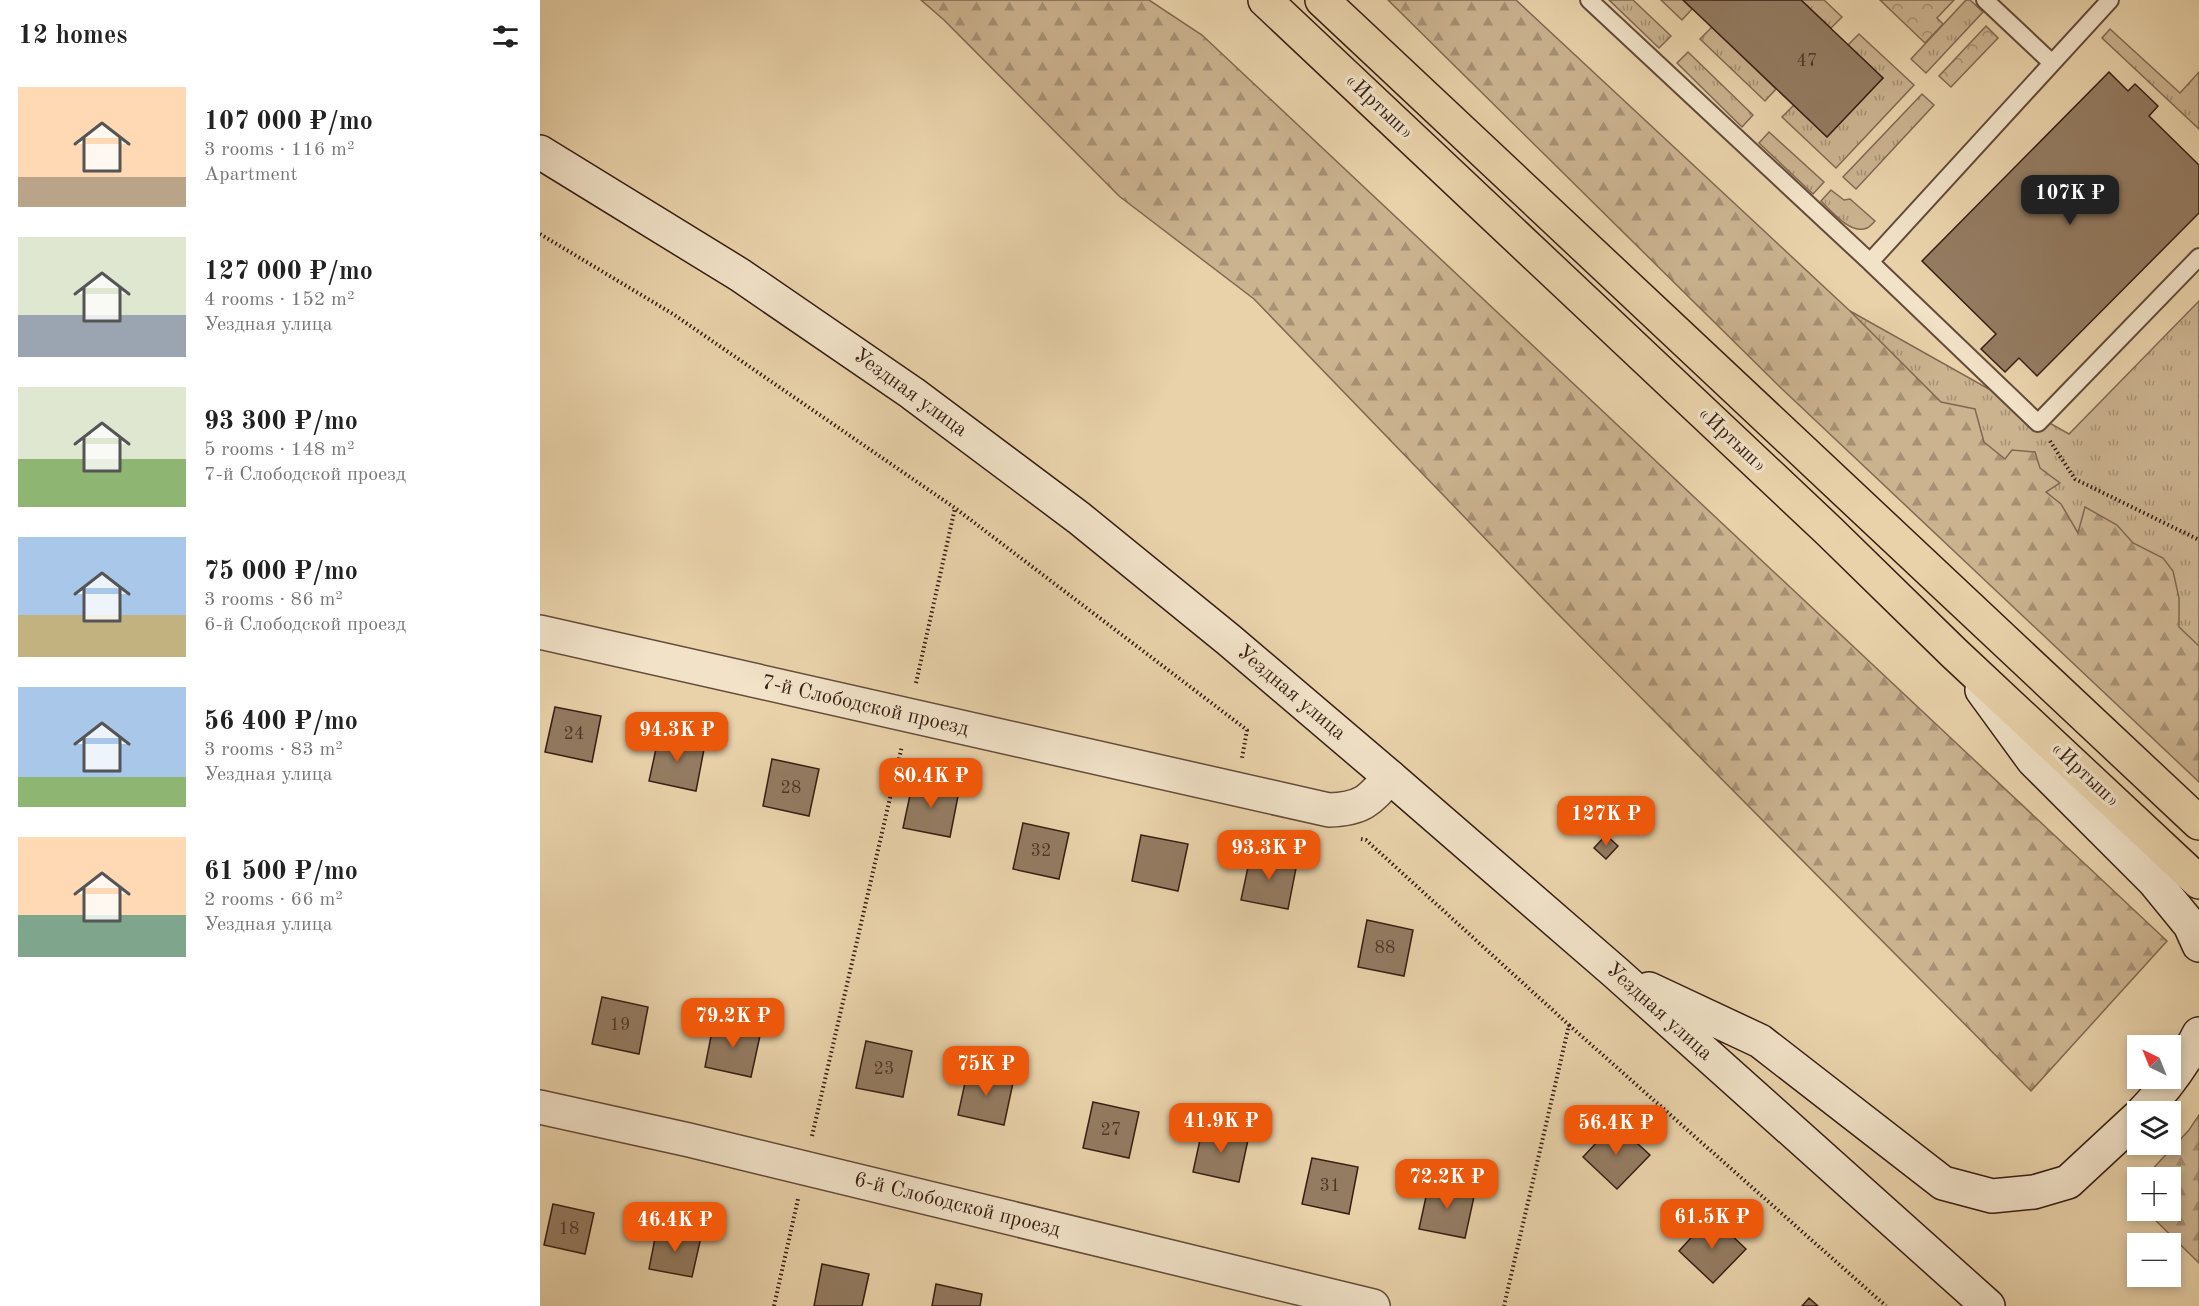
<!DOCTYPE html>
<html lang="en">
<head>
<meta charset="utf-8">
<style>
	body { margin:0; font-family:"Old Standard TT",serif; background:#f2f2f2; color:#222; height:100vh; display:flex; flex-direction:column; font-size:22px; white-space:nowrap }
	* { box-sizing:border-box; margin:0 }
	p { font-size:20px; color:#767676 }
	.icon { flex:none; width:33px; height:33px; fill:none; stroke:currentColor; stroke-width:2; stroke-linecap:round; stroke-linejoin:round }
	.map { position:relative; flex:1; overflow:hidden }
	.panel { display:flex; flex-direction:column; background:#fff; width:540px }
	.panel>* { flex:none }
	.needle { width:39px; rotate:317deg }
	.fabs { position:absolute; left:1587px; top:1035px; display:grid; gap:12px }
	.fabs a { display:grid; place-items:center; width:54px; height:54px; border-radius:0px; background:#fff; box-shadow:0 3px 9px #0003; font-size:30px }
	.price { position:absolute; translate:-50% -51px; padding:0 14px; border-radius:12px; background:#ea580c; color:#fff; font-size:20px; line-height:39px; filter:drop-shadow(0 2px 3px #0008) }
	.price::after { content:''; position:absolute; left:50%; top:36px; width:18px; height:14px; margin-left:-9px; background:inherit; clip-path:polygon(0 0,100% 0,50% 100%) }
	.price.on { background:#222; color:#fff }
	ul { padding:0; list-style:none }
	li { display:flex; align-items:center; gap:18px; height:150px; padding:0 18px }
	li span { display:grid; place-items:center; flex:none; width:168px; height:120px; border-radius:0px; color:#555 }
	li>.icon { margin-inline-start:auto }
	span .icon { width:72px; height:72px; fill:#fffc; stroke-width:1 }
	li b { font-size:26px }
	h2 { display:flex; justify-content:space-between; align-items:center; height:72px; padding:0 18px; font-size:26px }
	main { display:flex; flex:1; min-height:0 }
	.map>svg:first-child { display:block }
</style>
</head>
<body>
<main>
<section class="panel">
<h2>12 homes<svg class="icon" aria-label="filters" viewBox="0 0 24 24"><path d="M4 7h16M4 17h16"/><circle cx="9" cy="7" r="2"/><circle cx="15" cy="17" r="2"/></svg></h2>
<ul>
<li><span style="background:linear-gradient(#ffd9b3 75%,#b9a48a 0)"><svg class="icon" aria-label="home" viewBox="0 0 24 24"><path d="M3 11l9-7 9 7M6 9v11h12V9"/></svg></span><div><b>107 000 ₽/mo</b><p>3 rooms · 116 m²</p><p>Apartment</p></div></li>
<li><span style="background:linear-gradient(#dfe7d0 65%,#9aa5b1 0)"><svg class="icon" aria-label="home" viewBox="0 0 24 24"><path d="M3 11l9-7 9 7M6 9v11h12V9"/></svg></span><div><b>127 000 ₽/mo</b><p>4 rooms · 152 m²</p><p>Уездная улица</p></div></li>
<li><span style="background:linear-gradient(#dfe7d0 60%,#8fb573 0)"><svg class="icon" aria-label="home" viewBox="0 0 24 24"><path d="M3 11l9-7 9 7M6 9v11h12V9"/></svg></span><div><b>93 300 ₽/mo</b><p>5 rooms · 148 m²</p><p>7-й Слободской проезд</p></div></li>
<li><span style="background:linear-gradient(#a9c7e8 65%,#c2b280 0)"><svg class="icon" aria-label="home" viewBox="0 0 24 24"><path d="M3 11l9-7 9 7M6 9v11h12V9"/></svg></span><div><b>75 000 ₽/mo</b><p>3 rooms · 86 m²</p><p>6-й Слободской проезд</p></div></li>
<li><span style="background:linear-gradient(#a9c7e8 75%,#8fb573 0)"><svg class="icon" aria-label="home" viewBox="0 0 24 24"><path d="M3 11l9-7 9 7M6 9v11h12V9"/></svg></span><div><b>56 400 ₽/mo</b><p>3 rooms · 83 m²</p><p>Уездная улица</p></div></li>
<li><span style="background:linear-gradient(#ffd9b3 65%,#7fa58c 0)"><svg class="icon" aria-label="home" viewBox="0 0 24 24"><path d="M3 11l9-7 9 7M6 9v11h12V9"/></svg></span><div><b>61 500 ₽/mo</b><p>2 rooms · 66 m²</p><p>Уездная улица</p></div></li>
</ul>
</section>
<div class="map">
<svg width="1659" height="1306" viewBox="0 0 1659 1306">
	<defs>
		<pattern id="grass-tufts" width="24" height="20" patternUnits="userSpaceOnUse" patternTransform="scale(1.5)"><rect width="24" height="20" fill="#cbb390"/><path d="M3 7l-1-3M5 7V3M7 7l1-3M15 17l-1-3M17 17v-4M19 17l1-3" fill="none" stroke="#a69174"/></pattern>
		<pattern id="forest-firs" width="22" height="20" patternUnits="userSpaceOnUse" patternTransform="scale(1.5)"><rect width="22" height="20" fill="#cbb390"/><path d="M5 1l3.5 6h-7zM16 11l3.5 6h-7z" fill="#a69174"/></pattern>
		<pattern id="park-crowns" width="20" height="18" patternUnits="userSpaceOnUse" patternTransform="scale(1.5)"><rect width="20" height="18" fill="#cbb390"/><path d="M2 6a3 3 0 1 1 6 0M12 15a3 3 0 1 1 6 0" fill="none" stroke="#a69174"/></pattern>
	</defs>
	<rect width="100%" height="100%" fill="#e9d2aa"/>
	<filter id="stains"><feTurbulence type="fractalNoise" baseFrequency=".00333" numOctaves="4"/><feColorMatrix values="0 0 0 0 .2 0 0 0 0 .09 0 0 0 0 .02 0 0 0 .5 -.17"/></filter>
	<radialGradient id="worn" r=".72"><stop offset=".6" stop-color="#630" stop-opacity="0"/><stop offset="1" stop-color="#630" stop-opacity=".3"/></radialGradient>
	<path fill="url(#grass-tufts)" stroke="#816852" stroke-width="1.5" d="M1069 0H1093L1131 36 1119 48Z
		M1121 0H1143L1152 9 1142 20Z
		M1261 0H1284L1302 17 1291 28Z
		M1426 0H1430L1443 12 1386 73 1371 59Z
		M1172 27 1236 89 1225 101 1160 39Z
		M1570 29 1640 93 1659 72V129L1562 38Z
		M1319 34 1374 85 1296 168 1242 117 1254 105 1287 137 1343 78 1308 45Z
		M1148 52 1213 115 1202 127 1137 63Z
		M1382 94 1394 105 1316 189 1303 177Z
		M1229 132 1284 182 1273 194 1219 143Z
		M1291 190 1304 200 1310 199 1335 221C1332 224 1330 227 1327 228 1311 235 1291 211 1281 201Z
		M1659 301V770L1310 311 1529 434Z"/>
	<path fill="url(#forest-firs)" stroke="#816852" stroke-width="1.5" d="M381 0H609L662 35 1627 941 1491 1091 1017 613 714 299 579 196 404 20Z
		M848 0H976L1310 311 1401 402 1435 409 1444 442 1465 459 1472 450 1495 452 1500 468 1520 483 1506 492 1521 504 1538 533 1545 507 1577 525 1593 543 1623 558 1633 571 1639 598V627L1659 646V782L1241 388Z
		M1659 1115V1263L1606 1211 1630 1210V1178L1605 1177 1649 1130Z"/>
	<path fill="url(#park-crowns)" stroke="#816852" stroke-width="1.5" d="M1340 0H1414L1397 18 1403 24 1385 43Z
		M1446 26 1458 38 1411 87 1399 76Z"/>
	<path fill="#947c62" stroke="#371e13" stroke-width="1.5" d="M1143 0H1261L1343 78 1287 137Z
		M1569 72 1588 91 1595 84 1618 106 1609 116 1659 165V213L1497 376 1479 358 1465 372 1441 349 1456 334 1382 261Z
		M15 707 61 716 52 762 5 752Z
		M119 735 165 744 156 791 109 781Z
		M232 759 279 769 269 816 223 806Z
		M373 781 419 791 410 837 363 828Z
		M483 823 529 833 519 879 473 869Z
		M601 835 648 844 638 891 592 881Z
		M1066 835 1078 846 1066 859 1054 848Z
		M711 853 757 863 748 909 701 900Z
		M827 920 873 930 864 976 818 967Z
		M62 997 108 1007 99 1054 52 1044Z
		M174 1021 221 1031 211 1077 165 1067Z
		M326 1041 372 1051 363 1097 316 1088Z
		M428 1069 474 1078 464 1125 418 1115Z
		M553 1102 599 1112 589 1158 543 1148Z
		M1075 1123 1110 1155 1077 1189 1043 1157Z
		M663 1126 709 1135 699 1182 653 1172Z
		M772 1158 818 1167 809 1214 762 1204Z
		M889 1183 935 1192 925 1238 879 1229Z
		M13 1204 54 1213 45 1254 4 1245Z
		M1171 1216 1206 1249 1173 1283 1139 1251Z
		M117 1228 161 1237 152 1277 109 1269Z
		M282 1264 329 1274 322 1306H274Z
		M396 1284 442 1294 440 1306H392Z
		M1269 1298 1278 1306H1262Z"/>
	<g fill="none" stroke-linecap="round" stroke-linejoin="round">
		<defs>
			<path id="lane" d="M1049 0 1330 262 1570 0
				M1445 0 1512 63
				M1330 262 1498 423 1659 257"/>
			<path id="street" d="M0 632 789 810C822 809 829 801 850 777
				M0 1107 149 1140 833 1306"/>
			<path id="secondary" d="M0 152 200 275 372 393 539 518 689 640 850 777 1075 972 1448 1306
				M1442 690 1493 760 1614 881 1650 925 1659 945
				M1109 989 1220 1041 1403 1183 1452 1196 1494 1192 1528 1182 1598 1117
				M1603 1112C1626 1088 1644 1064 1659 1034"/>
			<path id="highway" d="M725 0 1289 531 1414 653 1659 882
				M782 0 1659 823"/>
		</defs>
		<use href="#lane" stroke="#644b39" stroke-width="20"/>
		<use href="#street" stroke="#644b39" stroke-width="36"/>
		<use href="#secondary" stroke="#371e13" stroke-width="36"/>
		<use href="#highway" stroke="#371e13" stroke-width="36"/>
		<path stroke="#371e13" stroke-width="4" stroke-dasharray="1.5 3" stroke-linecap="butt" d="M0 234 133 314 415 508 707 730 702 758
			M1510 441 1535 479 1659 540
			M376 683 415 508
			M821 839 826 840 1029 1025 964 1306
			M1029 1025 1346 1306
			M272 1136 362 746
			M234 1306 258 1199"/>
		<use href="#lane" stroke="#f1e2c8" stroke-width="16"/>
		<use href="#street" stroke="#f1e2c8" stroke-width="33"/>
		<use href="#secondary" stroke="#f1e2c8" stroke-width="33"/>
		<use href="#highway" stroke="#e9d2aa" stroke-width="33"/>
	</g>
	<g text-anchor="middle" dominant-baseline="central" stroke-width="6" stroke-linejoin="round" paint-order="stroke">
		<g font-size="18" fill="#4e3627">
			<text x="1267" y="61">47</text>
			<text x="34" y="734">24</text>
			<text x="251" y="788">28</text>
			<text x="501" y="851">32</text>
			<text x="845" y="948">88</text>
			<text x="80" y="1025">19</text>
			<text x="344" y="1069">23</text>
			<text x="571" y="1130">27</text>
			<text x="790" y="1186">31</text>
			<text x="29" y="1229">18</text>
		</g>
		<g font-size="21" fill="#371e13" stroke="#f1e2c8">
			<text transform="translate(839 107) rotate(43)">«Иртыш»</text>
			<text transform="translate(370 393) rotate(36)">Уездная улица</text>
			<text transform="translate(1192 440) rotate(43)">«Иртыш»</text>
			<text transform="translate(751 693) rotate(40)">Уездная улица</text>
			<text transform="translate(325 706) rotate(13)">7-й Слободской проезд</text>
			<text transform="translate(1545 775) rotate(43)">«Иртыш»</text>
			<text transform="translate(1119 1012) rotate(42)">Уездная улица</text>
			<text transform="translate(417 1205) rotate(14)">6-й Слободской проезд</text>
		</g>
	</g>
	<rect width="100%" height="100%" filter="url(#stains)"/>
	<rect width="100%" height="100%" fill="url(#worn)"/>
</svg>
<div class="fabs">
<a><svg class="needle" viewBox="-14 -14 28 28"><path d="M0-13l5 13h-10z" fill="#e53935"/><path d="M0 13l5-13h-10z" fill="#767676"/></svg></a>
<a><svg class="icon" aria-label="layers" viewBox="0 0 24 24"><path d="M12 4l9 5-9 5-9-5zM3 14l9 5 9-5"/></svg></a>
<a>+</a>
<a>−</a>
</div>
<b class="price on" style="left:1530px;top:226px">107K ₽</b>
<b class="price" style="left:137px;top:763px">94.3K ₽</b>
<b class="price" style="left:391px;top:809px">80.4K ₽</b>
<b class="price" style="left:1066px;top:847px">127K ₽</b>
<b class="price" style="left:729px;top:881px">93.3K ₽</b>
<b class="price" style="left:193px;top:1049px">79.2K ₽</b>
<b class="price" style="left:446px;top:1097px">75K ₽</b>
<b class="price" style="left:681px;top:1154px">41.9K ₽</b>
<b class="price" style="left:1076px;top:1156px">56.4K ₽</b>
<b class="price" style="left:907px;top:1210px">72.2K ₽</b>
<b class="price" style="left:1172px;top:1250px">61.5K ₽</b>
<b class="price" style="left:135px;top:1253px">46.4K ₽</b>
</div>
</main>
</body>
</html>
